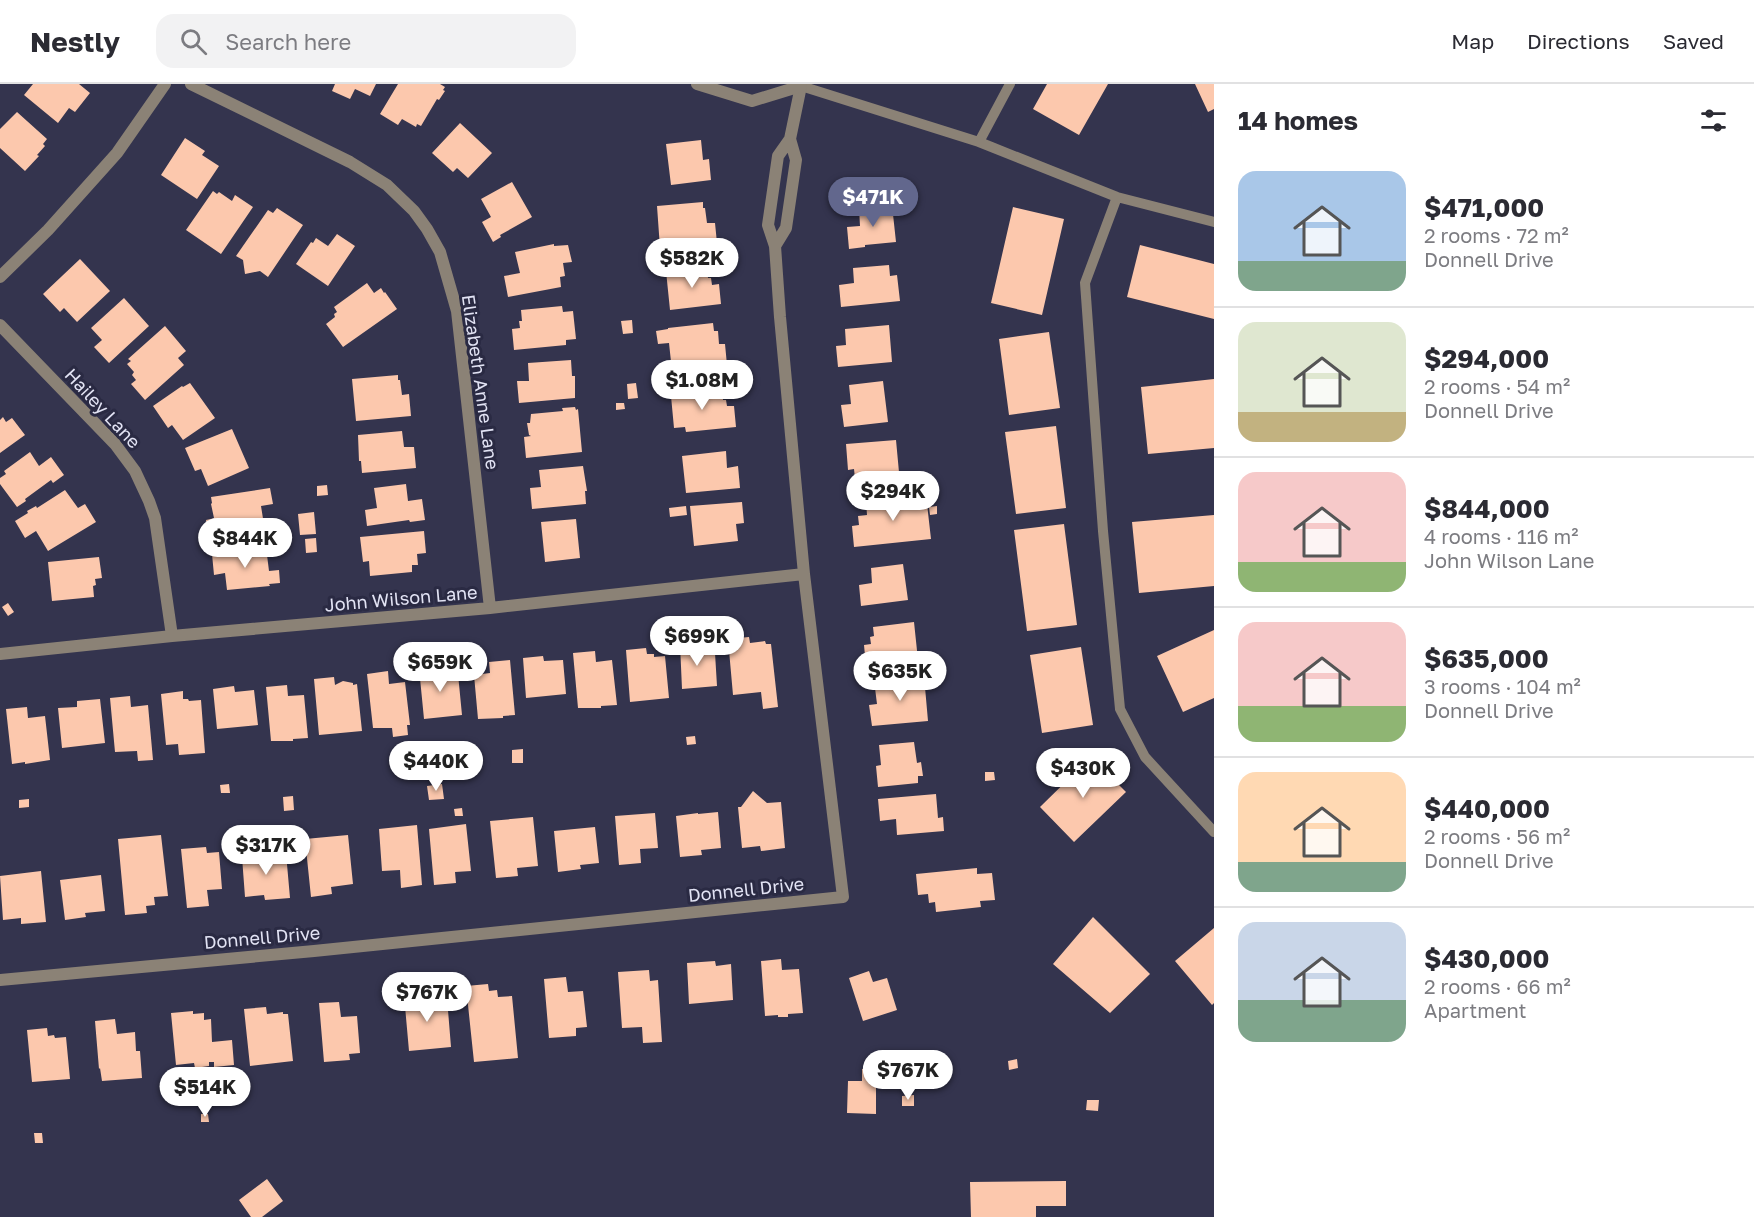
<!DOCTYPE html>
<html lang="en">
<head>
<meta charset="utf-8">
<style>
	body { margin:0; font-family:"Golos Text",sans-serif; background:#f2f2f3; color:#2b2b33; height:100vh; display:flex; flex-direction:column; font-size:22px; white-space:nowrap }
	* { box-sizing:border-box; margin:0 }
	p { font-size:20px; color:#7c7c81 }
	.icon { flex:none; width:33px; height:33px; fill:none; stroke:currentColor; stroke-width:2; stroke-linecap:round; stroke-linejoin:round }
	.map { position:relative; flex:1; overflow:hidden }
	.side { display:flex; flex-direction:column; background:#fff; width:540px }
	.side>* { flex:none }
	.price { position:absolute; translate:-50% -51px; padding:0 14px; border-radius:21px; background:#fff; color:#222; font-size:20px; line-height:39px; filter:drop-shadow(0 2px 3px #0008) }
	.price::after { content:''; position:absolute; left:50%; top:36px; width:18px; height:14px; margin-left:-9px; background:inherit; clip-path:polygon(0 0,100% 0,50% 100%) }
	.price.on { background:#62678d; color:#fff }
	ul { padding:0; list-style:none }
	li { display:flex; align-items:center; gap:18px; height:150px; padding:0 24px }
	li+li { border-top:2px solid #e1e1e2 }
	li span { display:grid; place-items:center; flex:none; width:168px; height:120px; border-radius:18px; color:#555 }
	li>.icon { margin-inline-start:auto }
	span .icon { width:72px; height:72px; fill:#fffc; stroke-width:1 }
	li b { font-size:26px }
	h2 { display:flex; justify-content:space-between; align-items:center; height:72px; padding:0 24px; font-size:26px }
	header { display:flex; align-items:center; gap:36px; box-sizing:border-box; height:84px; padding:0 30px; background:#fff; border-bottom:2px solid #e1e1e2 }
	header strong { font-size:28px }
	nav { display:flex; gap:33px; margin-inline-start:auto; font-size:21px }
	.search { width:420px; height:54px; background:#f2f2f3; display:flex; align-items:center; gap:15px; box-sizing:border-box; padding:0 21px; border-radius:18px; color:#7c7c81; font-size:22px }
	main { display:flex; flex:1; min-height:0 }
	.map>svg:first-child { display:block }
</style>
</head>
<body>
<header>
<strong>Nestly</strong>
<div class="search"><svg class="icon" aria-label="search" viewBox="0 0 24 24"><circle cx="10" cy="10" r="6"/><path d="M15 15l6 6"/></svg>Search here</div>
<nav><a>Map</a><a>Directions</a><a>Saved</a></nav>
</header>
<main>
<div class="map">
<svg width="1214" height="1133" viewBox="0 0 1214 1133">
	<rect width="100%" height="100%" fill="#34344e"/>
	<path fill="#fcc8ad" d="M33 0H79L90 9 75 28 69 24 58 39 24 11Z
		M335 0H376L370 12 355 5 350 15 332 7Z
		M398 0H440L445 3 443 6 445 7 439 16 437 15 421 42 417 40 416 43 402 35 398 41 380 30Z
		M1047 0H1108L1079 51 1033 25Z
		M1195 0H1214V25L1208 28Z
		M17 28 47 55 43 60 45 62 37 71 39 72 25 87 0 64V45Z
		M460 39 492 69 468 94 457 84 453 88 432 69Z
		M185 54 205 67 202 71 219 82 197 115 161 91Z
		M701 56 703 76 709 75 711 96 671 101 666 60Z
		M512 98 532 133 500 151 501 153 493 158 482 138 491 133 481 115Z
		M213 107 217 110 219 108 232 117 235 111 253 123 221 170 186 146Z
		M703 118V124H705L707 139H715L717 159 660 164 657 122Z
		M892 121 896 158 865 161V163L849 165 847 143 860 142 859 124Z
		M1013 123 1064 135 1042 231 991 219Z
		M277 124 303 141 268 193 260 187 245 190 243 176 236 172 268 126 273 129Z
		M337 150 355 162 328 202 296 180 311 158 313 159 316 154 328 162Z
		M554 160V162L568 161 572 178 563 179 565 192 560 193 561 203 508 213 504 192 520 189 515 168Z
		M1140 161 1214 180V235L1127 213Z
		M80 175 110 207 77 238 64 224 60 228 43 210Z
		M889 181 890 192 897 191 900 217 841 223 839 201 854 199 853 184Z
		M707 183 708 194H711L712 201 719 200 721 220 670 226 666 187Z
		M367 199 374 209 381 204 384 209 385 208 397 225 343 263 326 240 335 233 334 230 337 228 334 223Z
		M124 214 149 242 109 279 94 263 102 256 91 244Z
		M562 222 563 228 573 227 576 255 566 256V261L514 266 512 245 520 244 519 237H522L521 226Z
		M632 236 633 249 623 250 621 237Z
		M713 239 714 247H718L719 260H725L727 281 672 287 669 259 658 260 656 247 668 245V244Z
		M889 241 892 278 838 283 836 262 846 261 845 245Z
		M165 242 186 267 178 274 184 281 145 316 131 300 136 296 132 291 134 288 127 280 131 277 128 275Z
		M1049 248 1060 324 1009 331 999 255Z
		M571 276 572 292H575V314L519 319 517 297H529L528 279Z
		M398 291V296H400L402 311 409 310 411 332 356 337 352 295Z
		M1214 295V364L1148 370 1141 303Z
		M883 297 888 338 844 343 841 321 851 320 849 301Z
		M190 299 215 334 183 356 172 341 168 344 153 322 182 302 183 303Z
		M636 299 638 314 628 315 627 300Z
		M722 305 723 316H726L727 322H734L736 343 686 348 685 343 674 344 671 312 682 311V309Z
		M616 319H624L625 325 616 326Z
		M575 323 576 326 578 325 582 368 526 374 524 353 531 352 529 351 527 339H530L531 330 563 327 562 324Z
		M3 333 6 338 12 334 25 351 0 369V336Z
		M1056 342 1066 424 1016 430 1005 348Z
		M232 345 249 384 208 402 201 385 195 387 185 364Z
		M402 347 404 363H414L416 384 362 389 361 377H359L358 351Z
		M896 356 900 399 856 403 854 385 848 386 846 360Z
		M726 367 727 384 738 382 740 404 686 409 682 372Z
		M30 368 39 382 51 373 64 391 53 399 51 396 25 415 26 417 17 423 0 400V394L6 390 4 387Z
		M583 382 587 407H585L586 420 532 425 530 404 541 403 539 386Z
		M406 400 408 417 422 415 425 436 410 438 409 436 367 442 365 426 377 424 374 404Z
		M327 401 328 411 317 412V402Z
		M270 404 273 420 261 422 265 447 210 457 206 436 215 434H214L211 420 212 419 211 413Z
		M65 406 78 424 85 420 96 438 48 467 36 447 25 454 15 437 28 429 27 427 36 422 37 424Z
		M926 411 931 455 854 463 852 442 859 441 858 432 867 431 866 417Z
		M742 418 744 439 736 440 738 457 694 462 690 422Z
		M686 422 687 431 670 433 669 424Z
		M937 422V430L930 431 929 423Z
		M314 428 316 450 300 451 298 430Z
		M1214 431V502L1139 509 1132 438Z
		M576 435 580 474 545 478 541 438Z
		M1064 440 1077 541 1027 547 1014 446Z
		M424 447 426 469 417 470 418 481H412V488L370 492 369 477 363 478 360 453Z
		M316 454 317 468 306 469 305 455Z
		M266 463 269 487 279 486 280 499 269 500 270 502 227 506 225 489 214 491 212 470Z
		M99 473 102 494 95 495 96 501 93 502 94 513 52 517 48 478Z
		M903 480 908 516 861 522 859 501 872 499 871 484Z
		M8 519 14 528 8 532 2 523Z
		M914 538 918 576 866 582 864 561 871 560 870 553 874 552 873 543Z
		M1214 546V614L1183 628 1157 572Z
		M749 553 750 559 765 557 766 560H771L778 623 763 625 761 608 733 611 728 555Z
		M699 559 700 570 715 569 717 602 682 605 680 560Z
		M1081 563 1093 641 1042 649 1030 571Z
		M646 564 647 570H654V573L665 572 669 614 630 618 626 566Z
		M595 567 596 578 612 576 617 621 601 622V624H578L573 569Z
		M543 572 544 577 563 576 566 610 526 614 523 574Z
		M510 576 515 631 503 632V634L478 635 474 591 490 589 489 578Z
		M440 582V589L447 588V591L458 590 462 631 424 635 419 584Z
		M388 587 389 600 405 598 410 641H407L408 651 393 653 392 644H373L367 590Z
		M924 592 928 637 872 642 869 621 877 620 875 604H878L877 596 888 594V597Z
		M334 593 335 601 343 597 353 599V601L357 600 362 647 319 651 314 595Z
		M287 601 288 612 304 611 308 654 293 655V657H271L266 603Z
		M234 602 235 608 254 606 258 641 217 645 213 605Z
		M183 607V615H188L189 617 201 616 205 669 179 671 178 660 166 661 161 610Z
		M130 612 131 623 148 621 153 676 138 677 137 667 115 668 110 614Z
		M100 615 105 659 62 664 58 624 77 623V617Z
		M27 623 28 634 45 632 50 676 25 680V678L12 680 6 625Z
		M695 652 696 660 687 661 686 653Z
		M914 658 917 679 921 678 923 692H918V699L878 703 876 682 881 681 879 661Z
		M523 665V679H512V666Z
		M1091 673 1126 708 1074 758 1040 723Z
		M985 688H994L995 696 985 697Z
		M229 700 230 709H221L220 701Z
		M442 700 444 715 429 716 427 702Z
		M753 707 767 719 781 718 785 764 761 767 760 762 742 764 738 723H741Z
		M936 710 938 734 943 733 944 747 897 751 896 735 880 737 878 715Z
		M293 712 294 726 284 727 283 713Z
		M29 715V723L19 724V716Z
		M462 724 463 732H455L454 725Z
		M718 728 721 764 701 766 702 771 680 773 676 732 698 729V730Z
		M655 729 658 764 640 765 641 779 619 781 615 732Z
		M533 733 538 782 517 784 518 792 496 794 490 737Z
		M466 740 471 787 455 788 456 799 434 801 429 745Z
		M417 741 422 801 401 804 400 786 382 787 379 745Z
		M595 743 599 779 580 781 581 785 558 788 554 747Z
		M161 751 168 812 154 813 155 821 146 822 147 829 125 831 118 755Z
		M348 751 353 800 331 803 332 810 311 813 305 755Z
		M206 763 207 769 219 768 222 805 207 806 209 822 187 824 181 765Z
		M286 769 290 814 265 816 264 811 245 813 242 773Z
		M977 784V790L992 789 995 816 980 817 981 823 936 828 935 818 929 819 928 810 918 811 916 790Z
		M41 787 46 838 21 840V834L3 836 0 792Z
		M101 791 105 827 85 829 86 833 65 836 60 796Z
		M1093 833 1150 890 1110 929 1053 880Z
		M1214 844V919L1212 921 1175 877Z
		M781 875 782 886 799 885 803 929 788 930V933H778V931L765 932 761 877Z
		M715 877 716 882 731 880 733 916 689 920 687 879Z
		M649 886 650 897 658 896 662 958 643 959 642 943 622 944 618 888Z
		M869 887 873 898 887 894 897 926 863 937 849 894Z
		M566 893 568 908 583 907 587 943 576 944V952L549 954 544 895Z
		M488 900 489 907 497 906 498 913 512 912 518 974 474 978 466 902Z
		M424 909 425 916 447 914 451 963 409 967 404 911Z
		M339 918 341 933 357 932 360 969 349 970 350 976 324 978 319 919Z
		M266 923 267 930 283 928V930H288L293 977 250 982 244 925Z
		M193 927V930L204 929V936L211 935 212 958 232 956 234 981 214 983V978H209V982L195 984 194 979 176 981 171 929Z
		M115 935 117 950 135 948 136 967H140L142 994 102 997 100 984 99 985 95 937Z
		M47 944 48 952 54 951 55 954 66 953 70 995 32 998 27 946Z
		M1017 975 1018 984 1009 986 1008 977Z
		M862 985 876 986V1030L847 1029 848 997H862Z
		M914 1011V1022H902V1012Z
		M1087 1016H1099L1098 1027 1086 1026Z
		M201 1030H208L209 1038H201Z
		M34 1049H42L43 1059H35Z
		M267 1095 283 1117 262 1133H251L239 1116Z
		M1066 1097V1122H1036V1133H971L970 1098Z"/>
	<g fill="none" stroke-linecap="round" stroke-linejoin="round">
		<path stroke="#8b8276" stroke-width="10" d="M801 2 979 58 1117 113 1214 138
			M979 58 1010 0
			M1117 113 1085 199 1103 447 1120 625 1145 673 1214 748"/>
		<path stroke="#8b8276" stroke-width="12" d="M191 0 350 78 387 101 414 127 427 145 440 168 457 227 490 524
			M775 162 786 144 796 76 790 55
			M0 193 48 146 117 69 165 0
			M0 241 115 360 135 387 149 417 155 434 172 552
			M0 570 172 552 490 524 804 490
			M0 896 314 867 843 813 804 490 780 233 775 162 768 141 778 72 790 55 801 2"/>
		<path stroke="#8b8276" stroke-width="12" d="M697 0 752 17 801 2"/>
	</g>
	<g text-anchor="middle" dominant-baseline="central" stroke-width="6" stroke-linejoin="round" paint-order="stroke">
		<g font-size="18" fill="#e2e3f4" stroke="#2a2a43">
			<text transform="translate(481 298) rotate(82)">Elizabeth Anne Lane</text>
			<text transform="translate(103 324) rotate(47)">Hailey Lane</text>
			<text transform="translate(401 514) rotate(-5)">John Wilson Lane</text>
			<text transform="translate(746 805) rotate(-6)">Donnell Drive</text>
			<text transform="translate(262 853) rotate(-5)">Donnell Drive</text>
		</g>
	</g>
</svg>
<b class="price on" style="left:873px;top:144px">$471K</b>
<b class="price" style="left:692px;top:205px">$582K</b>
<b class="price" style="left:702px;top:327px">$1.08M</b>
<b class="price" style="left:893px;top:438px">$294K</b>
<b class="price" style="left:245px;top:485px">$844K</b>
<b class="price" style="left:697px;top:583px">$699K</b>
<b class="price" style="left:440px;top:609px">$659K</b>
<b class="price" style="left:900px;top:618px">$635K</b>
<b class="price" style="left:436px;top:708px">$440K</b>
<b class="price" style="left:1083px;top:715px">$430K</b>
<b class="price" style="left:266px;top:792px">$317K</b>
<b class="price" style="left:427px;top:939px">$767K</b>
<b class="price" style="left:908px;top:1017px">$767K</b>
<b class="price" style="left:205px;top:1034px">$514K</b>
</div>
<section class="side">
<h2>14 homes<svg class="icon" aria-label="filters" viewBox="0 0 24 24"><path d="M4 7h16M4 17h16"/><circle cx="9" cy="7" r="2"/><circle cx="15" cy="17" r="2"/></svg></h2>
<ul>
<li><span style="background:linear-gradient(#a9c7e8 75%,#7fa58c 0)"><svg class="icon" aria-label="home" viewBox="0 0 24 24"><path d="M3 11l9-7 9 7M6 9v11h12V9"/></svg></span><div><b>$471,000</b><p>2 rooms · 72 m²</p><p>Donnell Drive</p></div></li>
<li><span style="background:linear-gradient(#dfe7d0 75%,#c2b280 0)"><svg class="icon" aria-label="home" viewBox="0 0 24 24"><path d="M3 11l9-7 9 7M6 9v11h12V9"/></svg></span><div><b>$294,000</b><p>2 rooms · 54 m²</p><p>Donnell Drive</p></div></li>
<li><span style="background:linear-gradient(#f6c9c9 75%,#8fb573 0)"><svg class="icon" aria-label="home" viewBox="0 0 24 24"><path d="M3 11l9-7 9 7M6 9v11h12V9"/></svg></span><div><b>$844,000</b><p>4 rooms · 116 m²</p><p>John Wilson Lane</p></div></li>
<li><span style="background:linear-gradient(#f6c9c9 70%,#8fb573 0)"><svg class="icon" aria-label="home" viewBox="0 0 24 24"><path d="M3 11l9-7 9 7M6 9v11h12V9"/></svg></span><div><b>$635,000</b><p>3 rooms · 104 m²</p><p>Donnell Drive</p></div></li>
<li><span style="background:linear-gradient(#ffd9b3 75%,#7fa58c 0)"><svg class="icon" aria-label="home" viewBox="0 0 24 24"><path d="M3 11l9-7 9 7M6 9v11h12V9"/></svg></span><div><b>$440,000</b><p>2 rooms · 56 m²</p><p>Donnell Drive</p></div></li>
<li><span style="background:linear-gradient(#c9d6e8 65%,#7fa58c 0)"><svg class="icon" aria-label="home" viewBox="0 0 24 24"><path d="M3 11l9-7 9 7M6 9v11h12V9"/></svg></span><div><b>$430,000</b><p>2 rooms · 66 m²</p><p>Apartment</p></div></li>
</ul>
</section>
</main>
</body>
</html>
